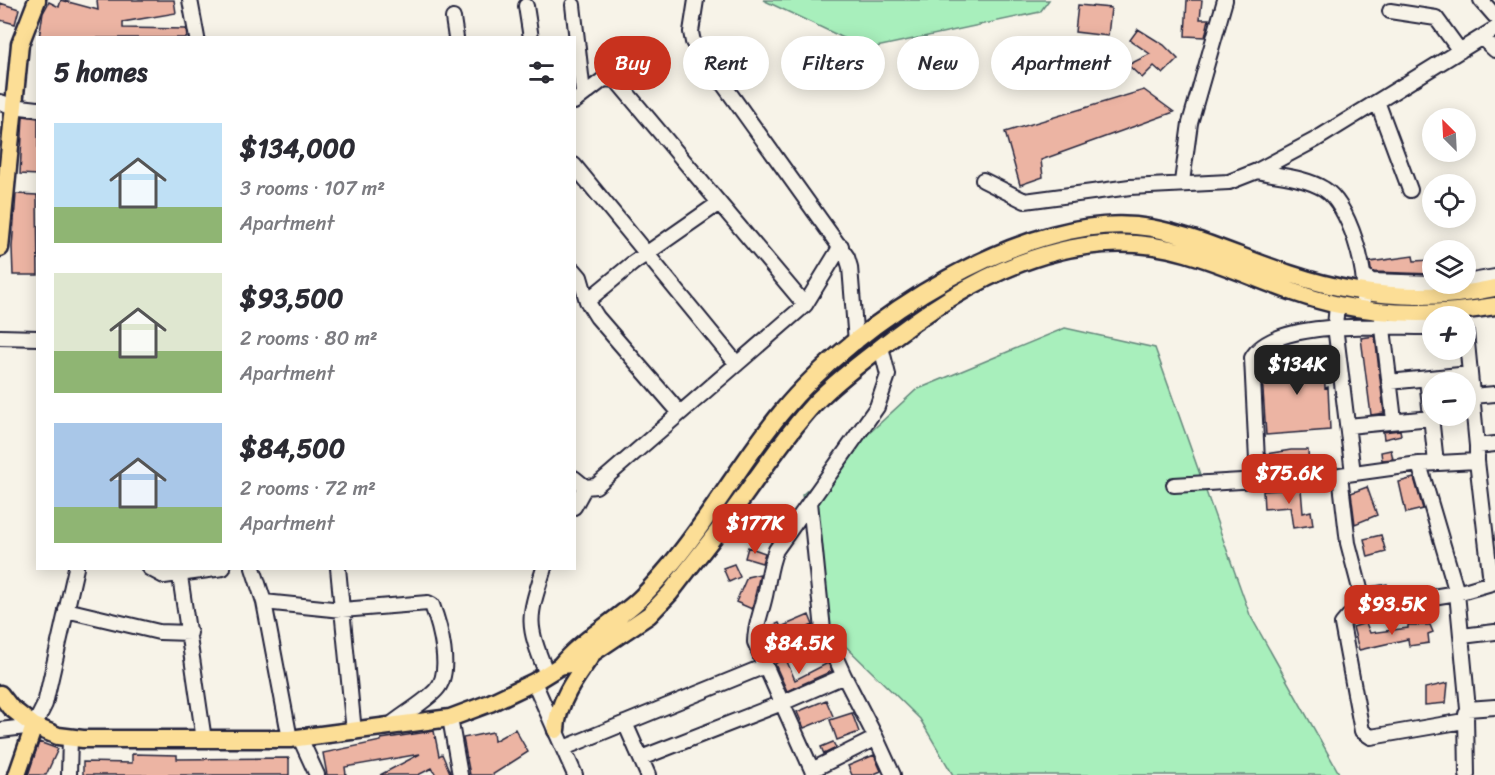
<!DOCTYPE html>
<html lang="en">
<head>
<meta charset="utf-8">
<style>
	body { margin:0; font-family:Sriracha,sans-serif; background:#f7f7f7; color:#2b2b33; height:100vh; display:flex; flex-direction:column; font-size:22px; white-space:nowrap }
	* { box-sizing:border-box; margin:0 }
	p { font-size:20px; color:#7c7c81 }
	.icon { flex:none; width:33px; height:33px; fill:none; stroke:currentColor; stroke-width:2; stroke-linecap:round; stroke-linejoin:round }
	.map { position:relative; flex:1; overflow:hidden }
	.panel { position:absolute; left:36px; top:36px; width:540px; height:534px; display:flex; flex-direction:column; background:#fff; border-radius:0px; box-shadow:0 3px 15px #0003 }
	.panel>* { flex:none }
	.top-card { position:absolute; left:594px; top:36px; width:570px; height:54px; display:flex; gap:12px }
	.needle { width:39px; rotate:336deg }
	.fabs { position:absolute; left:1422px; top:108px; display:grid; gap:12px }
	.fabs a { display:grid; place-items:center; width:54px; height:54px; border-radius:50%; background:#fff; box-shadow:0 3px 15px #0003; font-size:30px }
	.price { position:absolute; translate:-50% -51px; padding:0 14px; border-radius:12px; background:#c8321e; color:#fff; font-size:20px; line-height:39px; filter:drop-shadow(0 2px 3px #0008) }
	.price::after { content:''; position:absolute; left:50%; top:36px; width:18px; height:14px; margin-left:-9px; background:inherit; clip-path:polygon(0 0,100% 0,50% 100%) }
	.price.selected { background:#222; color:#fff }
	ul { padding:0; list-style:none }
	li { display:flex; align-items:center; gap:18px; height:150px; padding:0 18px }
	li span { display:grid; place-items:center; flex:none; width:168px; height:120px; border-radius:0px; color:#555 }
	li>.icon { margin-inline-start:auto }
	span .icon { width:72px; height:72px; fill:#fffc; stroke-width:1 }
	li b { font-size:26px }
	h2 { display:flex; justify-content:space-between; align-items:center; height:72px; padding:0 18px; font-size:26px }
	.chip { padding:0 21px; border-radius:27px; background:#fff; box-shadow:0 3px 15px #0003; font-size:21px; line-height:54px }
	.chip.selected { background:#c8321e; color:#fff }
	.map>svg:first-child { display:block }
</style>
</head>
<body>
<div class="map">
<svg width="1495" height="775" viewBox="0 0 1495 775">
	<rect width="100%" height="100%" fill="#f7f3e8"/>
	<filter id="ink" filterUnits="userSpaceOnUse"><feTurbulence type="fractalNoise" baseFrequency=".0167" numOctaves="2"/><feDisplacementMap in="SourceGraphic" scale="12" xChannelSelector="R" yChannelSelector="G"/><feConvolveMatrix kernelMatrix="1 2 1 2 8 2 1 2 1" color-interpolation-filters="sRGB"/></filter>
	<g filter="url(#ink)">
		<path fill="#a8efbc" stroke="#65887c" stroke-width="1.5" d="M763 0H1049L1040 12 867 49Z
			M1065 328 1155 348 1250 615 1340 775H953L920 719 829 630 802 495 916 390Z"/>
		<path fill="#ecb4a3" stroke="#22223b" stroke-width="1.5" d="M61 0 98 10 97 0H174L176 13 123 22V28L186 29 187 38H39L43 13 49 2 59 7Z
			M1187 0H1202L1200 19H1209L1205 37 1185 36Z
			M0 3 19 9 15 24 0 20Z
			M1078 5 1111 8 1108 36 1075 32Z
			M1138 29 1164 45 1178 59 1163 74 1154 66 1142 78 1128 65 1150 54 1130 40Z
			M1144 90 1174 112 1041 160 1043 177 1020 185 1005 132Z
			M23 116 38 118V175L20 174Z
			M16 194 37 195 38 275H13L12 247Z
			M1413 256 1414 261 1432 260V274L1374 272 1371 270 1370 262Z
			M1375 336 1384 413 1371 415 1361 338Z
			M1328 346 1330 362H1324L1325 388 1328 387 1330 430 1266 435 1261 361 1277 356 1280 378 1306 373 1304 348Z
			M1400 430 1401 435 1384 439 1383 432Z
			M1291 450H1308L1309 468 1267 470 1266 454Z
			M1391 450 1393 459 1382 460 1381 452Z
			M1414 478 1423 509 1406 513 1399 482Z
			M1367 487 1377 515 1355 524 1351 493Z
			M1301 489 1303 513 1311 511 1313 525 1293 528 1290 507 1264 509 1263 491Z
			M1381 535 1386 552 1368 557 1364 539Z
			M748 547 765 553 762 563 745 558Z
			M734 564 740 577 729 582 723 568Z
			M760 574 752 609 736 602 747 577Z
			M1387 584 1391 595 1372 598 1369 587Z
			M809 615 813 625 768 645 764 636 765 629 779 623 781 627Z
			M1366 623 1370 633 1408 628V625H1430L1433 632 1428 634 1429 643 1409 646 1408 639 1359 650 1353 627Z
			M785 657 795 680 828 663 832 671 787 691 775 664Z
			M1448 683 1446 703 1425 705V688Z
			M826 700 833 716 804 728 797 712Z
			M852 713 859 732 837 740 830 720Z
			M515 729 528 752 492 775H470L463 738 493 732 494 741Z
			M434 731 439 756 442 754 451 775H436L432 768 418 775H380L420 754 345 767 346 775H327L323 753 381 741V739Z
			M39 742 58 749 46 775H28Z
			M833 742 836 748 824 754 821 747Z
			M132 754 177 755V759L289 758V775H83V762L132 763Z
			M874 755 881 771 872 775H852L848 766Z"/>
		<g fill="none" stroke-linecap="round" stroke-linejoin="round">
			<defs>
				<path id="minor" d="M190 0 197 38
					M696 0 691 32 693 42 847 257 850 267 856 342
					M1481 0 1495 16
					M573 5 583 93
					M526 6 531 38
					M1390 11 1436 18 1460 51
					M453 18 456 38
					M1482 38 1495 50
					M0 102 12 106 38 109
					M574 102 604 79 616 80 805 305 596 486 585 487 574 478
					M1378 104 1410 190
					M574 165 737 364
					M1257 171C1278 176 1305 177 1324 189 1349 204 1369 273 1363 300
					M983 180 1025 201 1130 187 1229 182 1257 171 1315 140 1495 29
					M1182 182 1190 123 1225 0
					M574 270 580 277 587 301 633 263 719 203
					M1365 276 1371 281 1432 283
					M1466 282 1495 277
					M587 301 597 317 680 413
					M805 305 841 246
					M1337 305 1335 326 1353 473
					M1382 320 1394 420
					M1466 332 1477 446
					M0 337 38 338
					M1427 379 1436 463
					M1389 382 1470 374
					M1472 396 1495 394
					M1348 426 1431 418
					M1477 461 1491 582
					M1419 464 1477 461V446L1495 444
					M1340 475 1348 543 1365 608
					M1258 481 1252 358C1274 317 1391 328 1432 327
					M1174 485 1340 475 1419 464 1457 593 1468 709 1495 707
					M810 502 823 630 844 676
					M574 507 585 487
					M149 568 164 576 223 568
					M253 568 264 602 290 739
					M338 568 354 732
					M544 568C528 619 526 622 546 672
					M180 576 204 740
					M264 602 342 610 428 603 432 605C440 626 453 673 436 690 424 703 402 715 388 727
					M66 610 159 632 190 633
					M1462 636 1495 632
					M761 658 823 630
					M534 682 575 775
					M1466 714 1467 775
					M450 718 460 775
					M1464 721 1371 737 1362 731 1342 624 1348 617 1365 608 1457 593 1495 582
					M625 723 648 775
					M0 730 34 726 45 704 76 568
					M300 738 317 775
					M876 738 844 676 782 703 755 642C755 624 763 609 766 591 769 576 770 564 776 550L877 407 888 375 881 347
					M564 748 765 666
					M641 758 782 703 812 770 876 738 893 775
					M69 775 70 738"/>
				<path id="major" d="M0 248 20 44 37 0
					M560 666C578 644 602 630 624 612 641 600 654 584 668 568 710 519 740 463 781 413 854 323 1030 206 1151 228 1199 237 1243 259 1290 274 1356 296 1426 303 1495 288
					M0 694 10 707 34 726 17 775
					M34 726 58 736 83 739H290L450 718 490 703 534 682 560 666 579 662 649 615 670 593C692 564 715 536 736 507 761 473 784 437 813 405 832 385 854 368 876 351 963 281 1071 219 1186 253 1236 267 1289 295 1339 305 1391 316 1443 315 1495 306
					M556 730C557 703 576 677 591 656"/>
			</defs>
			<use href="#minor" stroke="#22223b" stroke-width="18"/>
			<use href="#major" stroke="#22223b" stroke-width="21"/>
			<use href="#minor" stroke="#f7f3e8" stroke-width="14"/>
			<use href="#major" stroke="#fcde96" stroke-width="16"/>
		</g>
	</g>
</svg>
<div class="fabs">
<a><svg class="needle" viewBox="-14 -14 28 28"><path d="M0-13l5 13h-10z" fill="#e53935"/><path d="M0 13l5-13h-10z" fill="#7c7c81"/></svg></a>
<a><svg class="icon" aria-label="locate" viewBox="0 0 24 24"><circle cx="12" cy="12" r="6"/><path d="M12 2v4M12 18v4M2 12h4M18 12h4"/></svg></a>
<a><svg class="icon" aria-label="layers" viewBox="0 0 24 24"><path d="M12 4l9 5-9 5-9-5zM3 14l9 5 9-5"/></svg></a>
<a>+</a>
<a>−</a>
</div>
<b class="price selected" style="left:1297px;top:396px">$134K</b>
<b class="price" style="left:1289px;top:505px">$75.6K</b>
<b class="price" style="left:755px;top:555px">$177K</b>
<b class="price" style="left:1392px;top:636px">$93.5K</b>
<b class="price" style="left:799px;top:675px">$84.5K</b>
<div class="top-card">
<a class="chip selected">Buy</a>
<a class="chip">Rent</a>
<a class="chip">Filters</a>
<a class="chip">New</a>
<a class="chip">Apartment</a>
</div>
<section class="panel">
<h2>5 homes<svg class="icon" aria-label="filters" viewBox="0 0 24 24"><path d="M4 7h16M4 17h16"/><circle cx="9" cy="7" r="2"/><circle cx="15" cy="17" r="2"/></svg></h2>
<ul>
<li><span style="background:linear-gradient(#bfe0f5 70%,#8fb573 0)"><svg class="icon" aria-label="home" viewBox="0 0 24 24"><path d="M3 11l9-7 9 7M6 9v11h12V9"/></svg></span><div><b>$134,000</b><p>3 rooms · 107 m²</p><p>Apartment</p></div></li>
<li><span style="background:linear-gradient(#dfe7d0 65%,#8fb573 0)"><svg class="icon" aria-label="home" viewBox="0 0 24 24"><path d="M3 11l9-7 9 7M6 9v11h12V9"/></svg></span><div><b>$93,500</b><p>2 rooms · 80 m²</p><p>Apartment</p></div></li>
<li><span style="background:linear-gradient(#a9c7e8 70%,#8fb573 0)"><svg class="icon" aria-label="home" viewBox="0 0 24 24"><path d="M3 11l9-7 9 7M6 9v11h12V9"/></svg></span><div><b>$84,500</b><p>2 rooms · 72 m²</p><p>Apartment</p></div></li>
</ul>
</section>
</div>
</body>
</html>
